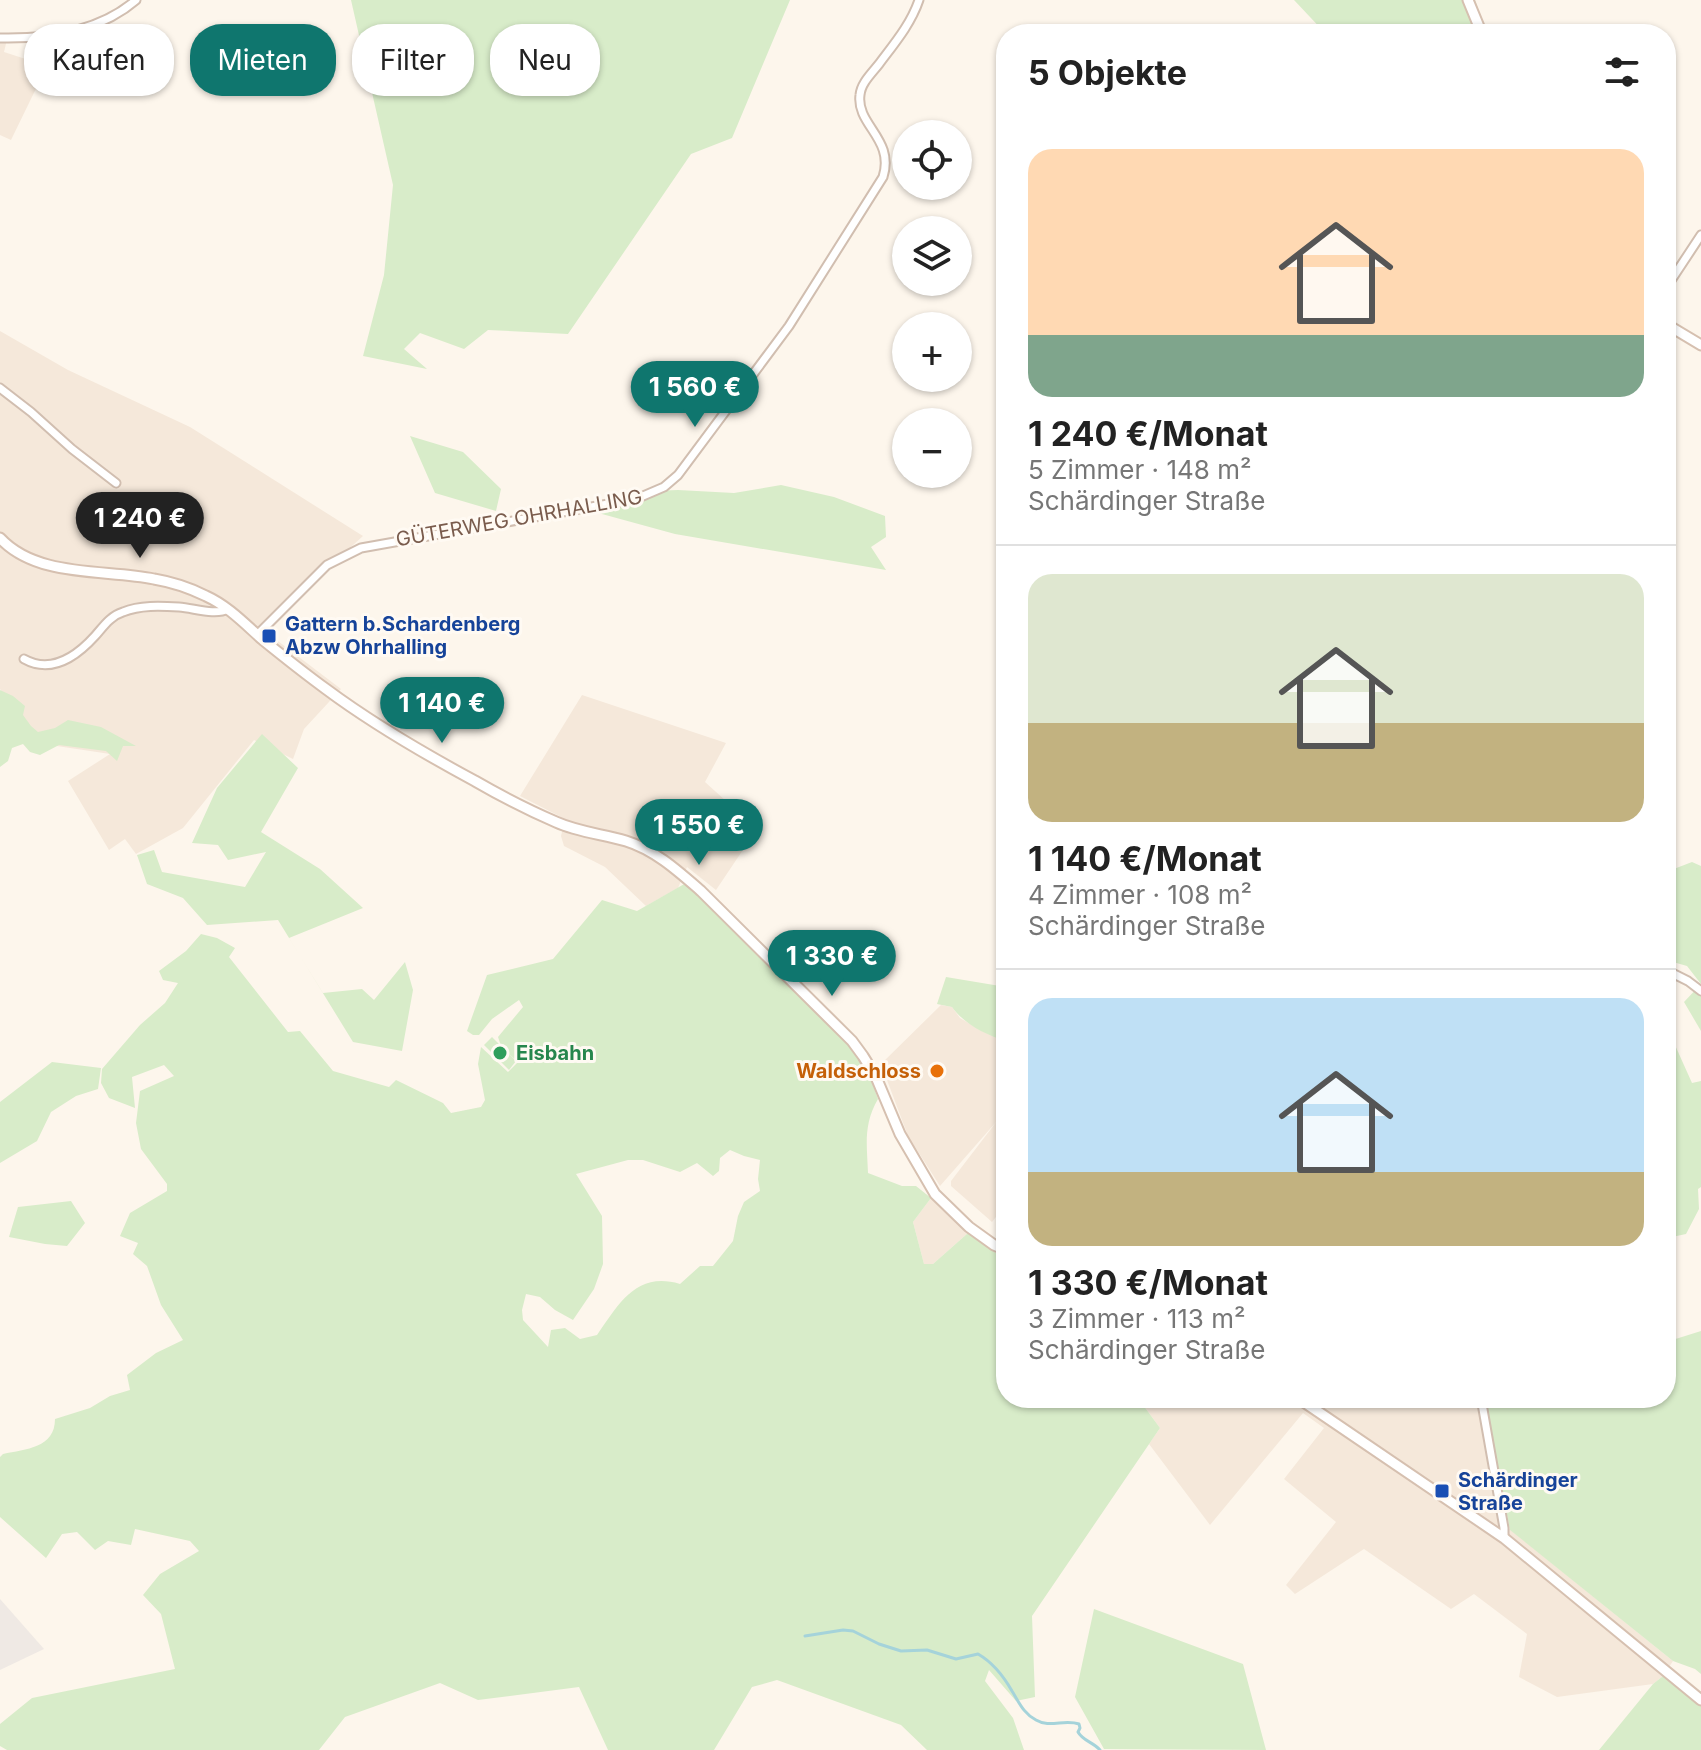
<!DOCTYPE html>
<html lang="de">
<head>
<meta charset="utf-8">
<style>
	body { margin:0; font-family:Inter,sans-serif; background:#f6f6f6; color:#222; height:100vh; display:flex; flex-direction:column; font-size:30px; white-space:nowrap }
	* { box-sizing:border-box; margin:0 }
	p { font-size:26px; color:#767676 }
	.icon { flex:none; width:44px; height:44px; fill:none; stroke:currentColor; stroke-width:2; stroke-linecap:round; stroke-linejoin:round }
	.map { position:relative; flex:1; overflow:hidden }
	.sheet { position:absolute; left:996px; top:24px; width:680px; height:1384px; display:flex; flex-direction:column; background:#fff; border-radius:32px; box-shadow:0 2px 6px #0004 }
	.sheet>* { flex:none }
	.banner { position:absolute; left:24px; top:24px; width:760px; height:72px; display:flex; gap:16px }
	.buttons { position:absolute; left:892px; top:120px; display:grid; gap:16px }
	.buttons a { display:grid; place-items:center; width:80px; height:80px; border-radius:50%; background:#fff; box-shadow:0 2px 6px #0004; font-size:40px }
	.price { position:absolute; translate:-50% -68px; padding:0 18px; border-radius:28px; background:#0f766e; color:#fff; font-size:26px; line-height:52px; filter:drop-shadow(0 2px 4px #0008) }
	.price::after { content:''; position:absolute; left:50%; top:48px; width:24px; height:18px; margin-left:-12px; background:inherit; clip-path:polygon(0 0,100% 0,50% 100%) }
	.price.selected { background:#222; color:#fff }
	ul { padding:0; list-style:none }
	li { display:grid; align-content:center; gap:16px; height:424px; padding:0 32px }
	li+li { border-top:2px solid #e0e0e0 }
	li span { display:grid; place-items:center; height:248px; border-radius:24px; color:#555 }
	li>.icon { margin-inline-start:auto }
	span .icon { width:144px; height:144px; fill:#fffc; stroke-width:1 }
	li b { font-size:34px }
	h2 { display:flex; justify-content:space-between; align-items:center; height:96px; padding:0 32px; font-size:34px }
	.tag { padding:0 28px; border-radius:32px; background:#fff; box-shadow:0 2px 6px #0004; font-size:28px; line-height:72px }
	.tag.selected { background:#0f766e; color:#fff }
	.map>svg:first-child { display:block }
</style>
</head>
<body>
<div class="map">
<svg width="1701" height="1750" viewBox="0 0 1701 1750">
	<rect width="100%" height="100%" fill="#fdf6ec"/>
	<path fill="#f5e8da" d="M0 34 8 35 4 52 47 66 11 140 0 135Z
		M0 331 68 370 190 427 363 536 311 583 266 632 341 689 304 729 293 759 254 740 183 828 136 854 125 839 109 850 68 781 110 754 37 743 0 689Z
		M582 695 726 743 705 782 757 829 716 890 687 867 678 888 646 906 605 867 564 846 561 836 565 819 520 796Z
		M941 1005 952 1007 960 1018 982 1031 1006 1041V1204L992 1222 951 1186V1181L997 1121 940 1186 908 1136 881 1064Z
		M931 1198 968 1233 933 1264H924L913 1222Z
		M1138 1398H1478L1502 1523 1673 1661 1663 1676 1653 1684 1557 1697 1519 1677 1527 1634 1474 1594 1451 1609 1364 1549 1295 1594 1286 1585 1336 1522 1284 1479 1324 1428 1303 1413 1210 1525 1149 1444 1160 1428Z"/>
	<path fill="#efe9e4" d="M0 1599 44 1649 0 1670Z"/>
	<path fill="#d8ecc9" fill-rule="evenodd" d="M351 0H790L732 138 691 154 568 334 488 330 464 349 420 333 404 349 427 369 363 356 384 275 393 185Z
		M1294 0H1475L1487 34H1326Z
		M410 436 463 452 501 489 496 511 435 493Z
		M781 485 834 497 885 516 886 537 871 547 886 570 675 534 591 511 651 491 678 490 734 493Z
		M0 690 13 696 25 706 23 715 31 726 38 732 55 728 68 720 101 727 136 746H123L117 761 106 751 59 745 40 755 30 752 23 744 12 748 8 761 0 767Z
		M262 734 298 768 261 832 320 869 363 908 289 938 323 993 362 989 374 1000 405 962 413 990 402 1051 353 1042 278 920 207 925 183 898 147 884 137 855 154 850 162 872 245 887 266 852 228 860 218 845 192 843 217 788Z
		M1692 862 1701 866V1031L1684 1002 1701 984 1687 966 1666 960V872Z
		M686 883 847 1040 865 1063 878 1099C863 1125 867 1145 868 1173L902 1186H916L931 1198 913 1222 924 1264H933L968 1233 1000 1256 1006 1257V1398H1138L1160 1428 1032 1616 1035 1697 1016 1701 989 1670 985 1681 1013 1718 1024 1750H927L901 1725 777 1680 752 1687 714 1750H608L579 1687 478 1700 440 1683 345 1717 319 1750H7L0 1746V1724L32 1698 175 1669 161 1614 143 1595 160 1574 199 1551 190 1541 135 1529 131 1545 108 1541 95 1550 77 1532 62 1534 46 1558 0 1517V1457L3 1454C26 1449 55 1448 55 1419L90 1408 110 1396 130 1390 127 1375 156 1353 183 1340 161 1305 147 1266 133 1254 138 1243 120 1236 130 1213 167 1191V1184L141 1149 136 1123 140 1091 174 1076 164 1065 132 1077 135 1108 109 1098 101 1083 102 1069 140 1025 165 1003 178 983 163 980 159 971 186 951 201 934 217 938 235 948 229 957 288 1032 300 1031 333 1071 389 1087 396 1080 443 1103 451 1113 481 1107 485 1100 478 1064 481 1047 508 1072 518 1062 508 1053 516 1061 509 1070 484 1045 492 1037 501 1046 498 1037 523 1007 519 1000 492 1019 479 1035H473L467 1031 487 975 553 959 602 900 637 911ZM730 1150 744 1156 760 1160 758 1179 760 1191 744 1202 738 1216 733 1241 713 1266H700L680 1284C636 1271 619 1304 597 1335L580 1339 565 1328 551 1330 548 1347 523 1320 522 1310 526 1294 540 1297 555 1310 573 1320 594 1289 603 1264 602 1216 576 1174 628 1160H643L680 1172 697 1163 713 1176 719 1171 720 1158Z
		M946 977 1006 987V1041C986 1035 964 1024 952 1007L937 1004Z
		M1666 1025 1692 1083 1701 1081V1187L1698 1189 1699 1209 1686 1234 1672 1237 1666 1229Z
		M52 1062 101 1068 98 1089 76 1096 51 1112 37 1141 0 1163V1102Z
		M71 1201 85 1223 67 1246 45 1244 9 1237 18 1207Z
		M1701 1331V1674L1695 1669 1673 1661 1510 1530 1484 1398H1666V1342Z
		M1094 1609 1243 1664 1266 1750 1104 1749 1075 1697Z
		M1663 1676 1701 1706V1750H1599L1653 1684Z"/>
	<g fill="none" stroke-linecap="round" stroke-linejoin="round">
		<path stroke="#a5d3da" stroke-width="3" d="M805 1636 843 1630 853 1631 879 1644 901 1651 927 1650 956 1659 978 1654C992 1662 1004 1677 1012 1691 1019 1702 1023 1713 1036 1720 1049 1728 1065 1719 1079 1724L1080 1728 1078 1732C1083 1741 1093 1742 1100 1750"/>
		<defs>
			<path id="street" d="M0 38C47 39 99 32 136 0
				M1666 288 1701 235
				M0 388 31 412 72 449 116 483
				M257 635 327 565 361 548 636 499 664 487 678 475 789 326 883 177C895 139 856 125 860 95 861 83 872 73 879 64 894 44 911 24 919 0
				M24 659C51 674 76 657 95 636 103 627 110 616 123 612 140 605 160 606 179 607 194 608 215 616 228 609
				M1666 970 1688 981 1701 991
				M1481 1398 1504 1528V1538"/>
			<path id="secondary" d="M1468 0 1482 34
				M1666 324 1701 345
				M0 538C37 578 105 569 154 579 172 582 190 588 206 596 228 606 245 624 263 640 284 657 304 673 326 689 373 724 423 753 475 781 501 796 528 810 556 822 578 832 602 834 626 841 655 850 678 871 701 891L852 1041 863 1056 876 1077 900 1134 935 1194 969 1227 994 1245 1006 1250
				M1298 1398 1504 1538 1701 1700"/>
		</defs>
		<use href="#street" stroke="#d1beb0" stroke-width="11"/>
		<use href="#secondary" stroke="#d6c0b0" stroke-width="13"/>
		<use href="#street" stroke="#fff" stroke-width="7"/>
		<use href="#secondary" stroke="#fff" stroke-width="9"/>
	</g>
	<g fill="#1a4fb4" stroke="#fffaf3" stroke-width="3">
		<rect x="261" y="628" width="16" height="16" rx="4"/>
		<rect x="1434" y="1483" width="16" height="16" rx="4"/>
	</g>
	<circle fill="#2e9e5b" stroke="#fffaf3" stroke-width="3" cx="500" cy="1053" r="8"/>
	<circle fill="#e8710a" stroke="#fffaf3" stroke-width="3" cx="937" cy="1071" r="8"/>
	<g text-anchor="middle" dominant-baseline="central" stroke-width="6" stroke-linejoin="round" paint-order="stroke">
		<g font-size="20" fill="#7a5c4d" stroke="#fffaf3">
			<text transform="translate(519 518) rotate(-10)">GÜTERWEG OHRHALLING</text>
		</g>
		<g font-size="20" font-weight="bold" fill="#164399" stroke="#fffaf3" text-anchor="start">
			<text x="285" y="624">Gattern b.Schardenberg<tspan x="285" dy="23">Abzw Ohrhalling</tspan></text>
			<text x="1458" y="1480">Schärdinger<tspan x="1458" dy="23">Straße</tspan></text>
		</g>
		<g font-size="20" font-weight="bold" fill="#27864d" stroke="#fffaf3" text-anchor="start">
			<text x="516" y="1053">Eisbahn</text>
		</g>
		<g font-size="20" font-weight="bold" fill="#c56008" stroke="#fffaf3" text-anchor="end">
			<text x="921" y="1071">Waldschloss</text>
		</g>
	</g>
</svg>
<div class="buttons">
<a><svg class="icon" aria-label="locate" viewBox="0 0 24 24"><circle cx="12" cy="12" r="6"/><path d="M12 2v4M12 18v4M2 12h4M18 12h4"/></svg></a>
<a><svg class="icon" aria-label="layers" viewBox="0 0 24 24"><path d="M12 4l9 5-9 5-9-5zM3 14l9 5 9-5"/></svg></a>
<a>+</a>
<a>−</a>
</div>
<b class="price" style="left:695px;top:429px">1 560 €</b>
<b class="price selected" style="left:140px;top:560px">1 240 €</b>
<b class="price" style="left:442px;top:745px">1 140 €</b>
<b class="price" style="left:699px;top:867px">1 550 €</b>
<b class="price" style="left:832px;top:998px">1 330 €</b>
<div class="banner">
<a class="tag">Kaufen</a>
<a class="tag selected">Mieten</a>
<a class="tag">Filter</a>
<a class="tag">Neu</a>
</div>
<section class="sheet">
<h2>5 Objekte<svg class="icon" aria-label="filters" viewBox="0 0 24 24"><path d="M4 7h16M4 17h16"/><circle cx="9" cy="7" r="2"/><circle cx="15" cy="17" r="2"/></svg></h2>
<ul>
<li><span style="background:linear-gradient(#ffd9b3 75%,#7fa58c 0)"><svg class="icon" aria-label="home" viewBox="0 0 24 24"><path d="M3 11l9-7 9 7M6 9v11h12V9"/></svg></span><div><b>1 240 €/Monat</b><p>5 Zimmer · 148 m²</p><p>Schärdinger Straße</p></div></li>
<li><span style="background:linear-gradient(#dfe7d0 60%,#c2b280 0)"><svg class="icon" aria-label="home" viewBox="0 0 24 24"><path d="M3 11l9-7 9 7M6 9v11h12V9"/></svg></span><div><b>1 140 €/Monat</b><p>4 Zimmer · 108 m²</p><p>Schärdinger Straße</p></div></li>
<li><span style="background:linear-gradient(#bfe0f5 70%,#c2b280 0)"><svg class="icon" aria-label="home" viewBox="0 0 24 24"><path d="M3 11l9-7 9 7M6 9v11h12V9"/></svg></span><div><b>1 330 €/Monat</b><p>3 Zimmer · 113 m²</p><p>Schärdinger Straße</p></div></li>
</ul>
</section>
</div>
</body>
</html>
